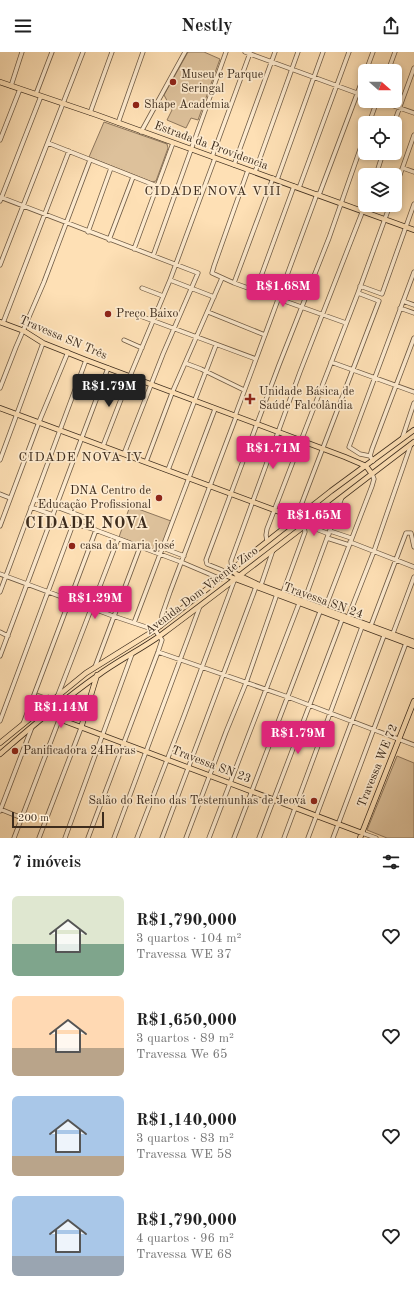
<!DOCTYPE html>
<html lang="pt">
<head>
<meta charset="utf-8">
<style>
	body { margin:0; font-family:"Old Standard TT",serif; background:#f6f6f6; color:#222; height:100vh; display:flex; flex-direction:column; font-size:15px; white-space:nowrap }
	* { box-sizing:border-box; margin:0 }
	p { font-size:13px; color:#767676 }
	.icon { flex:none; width:22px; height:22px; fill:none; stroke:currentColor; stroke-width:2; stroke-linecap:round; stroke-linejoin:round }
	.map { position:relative; height:786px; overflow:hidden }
	.side { display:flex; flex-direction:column; background:#fff; flex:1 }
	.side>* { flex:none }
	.needle { width:26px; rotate:111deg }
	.fabs { position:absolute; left:358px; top:12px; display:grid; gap:8px }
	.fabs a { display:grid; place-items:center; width:44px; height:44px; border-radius:6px; background:#fff; box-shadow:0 2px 6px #0003; font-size:20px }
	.scale { position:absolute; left:12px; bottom:10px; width:92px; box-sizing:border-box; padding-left:4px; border:2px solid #3d2c1d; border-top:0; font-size:11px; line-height:14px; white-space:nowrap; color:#3d2c1d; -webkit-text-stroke:3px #feebcf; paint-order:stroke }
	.price { position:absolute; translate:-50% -34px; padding:0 9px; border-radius:4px; background:#db2777; color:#fff; font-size:13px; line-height:26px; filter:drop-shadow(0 1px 2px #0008) }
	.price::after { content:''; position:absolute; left:50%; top:24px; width:12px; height:9px; margin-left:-6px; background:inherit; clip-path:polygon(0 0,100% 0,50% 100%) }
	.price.selected { background:#222; color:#fff }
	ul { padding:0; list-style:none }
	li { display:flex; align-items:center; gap:12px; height:100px; padding:0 12px }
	li span { display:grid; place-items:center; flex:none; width:112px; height:80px; border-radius:6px; color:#555 }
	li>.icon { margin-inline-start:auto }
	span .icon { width:48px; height:48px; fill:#fffc; stroke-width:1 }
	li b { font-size:17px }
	h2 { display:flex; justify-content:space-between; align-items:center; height:48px; padding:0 12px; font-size:17px }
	header { display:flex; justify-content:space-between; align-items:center; height:52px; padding:0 12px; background:#fff; font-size:18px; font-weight:800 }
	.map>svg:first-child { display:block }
</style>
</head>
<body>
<header><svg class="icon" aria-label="menu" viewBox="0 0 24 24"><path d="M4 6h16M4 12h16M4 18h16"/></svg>Nestly<svg class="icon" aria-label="share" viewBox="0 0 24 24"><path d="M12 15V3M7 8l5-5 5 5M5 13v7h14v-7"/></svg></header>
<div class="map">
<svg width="414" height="786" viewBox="0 0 414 786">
	<rect width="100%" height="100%" fill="#fee0b5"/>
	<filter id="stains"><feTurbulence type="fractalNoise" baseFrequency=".005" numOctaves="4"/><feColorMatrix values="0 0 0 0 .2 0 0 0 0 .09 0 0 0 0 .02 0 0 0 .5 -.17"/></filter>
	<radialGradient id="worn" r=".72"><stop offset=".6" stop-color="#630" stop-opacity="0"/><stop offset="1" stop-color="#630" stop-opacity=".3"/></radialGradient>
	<path fill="#ddc19b" stroke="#8d765c" d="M188 0H204L220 7 198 68 191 66 186 76 167 68 172 58 164 43Z
		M104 70 167 92 168 96 156 129 152 130 89 105Z
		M130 454 171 469 160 500 119 485Z
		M37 641 45 644 49 643 51 646 46 652 30 663 29 659Z
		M397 704 414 711V786H387L367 778Z"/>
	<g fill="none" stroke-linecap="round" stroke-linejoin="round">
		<defs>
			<path id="minor" d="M245 0 365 44
				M366 19 373 0
				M388 19 395 0
				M11 34 22 0
				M36 42 52 0
				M380 49 414 61
				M90 61 112 0
				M118 71 143 0
				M369 71 377 49
				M394 71 414 16
				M141 80 185 0
				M0 88 20 37
				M48 91 157 134
				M212 105 250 1
				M234 113 275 0
				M403 116 414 120
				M248 118 214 214 212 221 234 231 346 271
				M255 120 298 0
				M376 123 383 101
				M277 128 323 0
				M299 136 349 0
				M395 137 414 83
				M319 143 365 21
				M0 145 198 221 163 302 124 402
				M0 149 41 44
				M88 180 111 116
				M109 188 133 125
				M134 197 173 91
				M153 204 226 0
				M0 213 83 0
				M170 228 214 245
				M234 231 273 126
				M360 234 382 242 414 152
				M142 236 163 244
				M256 238 294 134
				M403 249 414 253
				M400 256 414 261
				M208 260 265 283
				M135 262 256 307
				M3 271 69 99
				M124 288 142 296
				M331 310 414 340
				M185 311 201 317 244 338
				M0 336 16 295 44 230 90 108
				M235 364 317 142
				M402 387 414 351
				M103 394 130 324 170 228 215 106
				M370 404 360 402 349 395 414 220
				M0 408 43 291
				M373 409 370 404 372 397 414 286
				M146 410 172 341 222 226
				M168 418 216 293
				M0 442 10 446
				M35 447 89 467 91 472 90 476
				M31 455 53 463
				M301 463 300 456 379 249 358 241
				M306 473 329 482
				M0 474 39 370 68 300
				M330 479 351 486
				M327 486 349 493
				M267 489 266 483 267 477 358 241 390 153
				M350 490 414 515
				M163 496 184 504
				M232 518 231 509 300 320 365 153
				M0 522 113 564 155 578 162 588 158 600 88 786
				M225 523 222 518 207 512 206 508 279 313 329 186 365 83
				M260 536 273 498
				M0 540 86 308
				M282 543 305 480 304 475
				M303 552 342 445
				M324 559 372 434 374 427 372 422
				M347 568 374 499 411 392
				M134 571 215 357
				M161 574 162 563 170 540 236 365
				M370 576 406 481H411L414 495
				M0 580 8 584
				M392 584 414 525
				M158 600 288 645 414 693
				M0 604 108 316
				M95 615 140 495
				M58 643 118 487
				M0 669 72 475 75 472 90 476 181 510 221 527
				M23 672 96 478
				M0 757 22 766
				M0 759 32 675
				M362 781 376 786
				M14 786 59 668
				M39 786 81 676
				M65 786 132 602
				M114 786 200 554
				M137 786 184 664 234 529
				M162 786 257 532
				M186 786 226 680 246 631 277 542
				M209 786 300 549
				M234 786 321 557
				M259 786 343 565
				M284 786 363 572
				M308 786 385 581
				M333 786 406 591"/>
			<path id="major" d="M0 30 97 63 414 178
				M0 270 24 279 43 291 86 308 345 405 366 414 372 422
				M0 356 296 466
				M232 518 236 522 257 532 414 590
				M225 523 414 594
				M46 662 362 781
				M81 676 97 623
				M0 691 86 621 155 578 331 439 414 378
				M0 702C31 675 63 648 97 624 117 609 140 598 161 583 246 520 329 454 414 390
				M360 786 414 649"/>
		</defs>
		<use href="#minor" stroke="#6d5943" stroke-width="5"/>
		<use href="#major" stroke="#3d2c1d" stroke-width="6"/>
		<use href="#minor" stroke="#feebcf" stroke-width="3.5"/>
		<use href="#major" stroke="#fee0b5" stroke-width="4.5"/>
	</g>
	<g fill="#8f2418" stroke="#feebcf" stroke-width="1.5">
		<circle cx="173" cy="30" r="4"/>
		<circle cx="136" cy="53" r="4"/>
		<circle cx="108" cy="262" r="4"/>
		<path d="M248 341h4v4h4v4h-4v4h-4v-4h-4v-4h4z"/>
		<circle cx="159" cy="446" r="4"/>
		<circle cx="72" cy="494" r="4"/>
		<circle cx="15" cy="699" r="4"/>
		<circle cx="314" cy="749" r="4"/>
	</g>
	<g text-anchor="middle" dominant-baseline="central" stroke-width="3.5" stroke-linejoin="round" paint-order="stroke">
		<g font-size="12" fill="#3d2c1d" stroke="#feebcf" text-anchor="start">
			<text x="181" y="23">Museu e Parque<tspan x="181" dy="14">Seringal</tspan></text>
			<text x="144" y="53">Shape Academia</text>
			<text x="116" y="262">Preço Baixo</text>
			<text x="259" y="340">Unidade Básica de<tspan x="259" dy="14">Saúde Falcolândia</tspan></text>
			<text x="151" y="439" text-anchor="end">DNA Centro de<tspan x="151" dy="14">Educação Profissional</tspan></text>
			<text x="80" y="494">casa da maria josé</text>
			<text x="23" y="699">Panificadora 24Horas</text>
			<text x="306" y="749" text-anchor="end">Salão do Reino das Testemunhas de Jeová</text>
		</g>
		<g font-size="12" fill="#3d2c1d" stroke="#feebcf">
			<text transform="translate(211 94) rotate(20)">Estrada da Providencia</text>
			<text transform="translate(63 286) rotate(23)">Travessa SN Três</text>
			<text transform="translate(202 539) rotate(-37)">Avenida Dom Vicente Zico</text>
			<text transform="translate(323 549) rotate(20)">Travessa SN 24</text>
			<text transform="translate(211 713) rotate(21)">Travessa SN 23</text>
			<text transform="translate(378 714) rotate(-68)">Travessa WE 72</text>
		</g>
		<g font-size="13" letter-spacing="1" fill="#3d2c1d" stroke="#feebcf">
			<text x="213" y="139">CIDADE NOVA VIII</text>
			<text x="81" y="405">CIDADE NOVA IV</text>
		</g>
		<g font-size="16" font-weight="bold" letter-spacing="1" fill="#3d2c1d" stroke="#feebcf">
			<text x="87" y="472">CIDADE NOVA</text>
		</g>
	</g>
	<rect width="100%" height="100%" filter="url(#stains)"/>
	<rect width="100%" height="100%" fill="url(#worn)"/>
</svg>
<div class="fabs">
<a><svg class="needle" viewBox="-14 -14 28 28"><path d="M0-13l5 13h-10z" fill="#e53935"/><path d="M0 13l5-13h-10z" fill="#767676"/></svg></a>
<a><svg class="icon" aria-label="locate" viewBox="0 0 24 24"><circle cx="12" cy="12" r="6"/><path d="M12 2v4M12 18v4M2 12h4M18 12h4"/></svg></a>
<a><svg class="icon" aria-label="layers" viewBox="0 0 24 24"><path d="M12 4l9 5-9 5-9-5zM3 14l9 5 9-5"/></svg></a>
</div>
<div class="scale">200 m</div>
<b class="price" style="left:283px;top:256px">R$1.68M</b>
<b class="price selected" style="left:109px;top:356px">R$1.79M</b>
<b class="price" style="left:273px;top:418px">R$1.71M</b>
<b class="price" style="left:314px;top:485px">R$1.65M</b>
<b class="price" style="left:95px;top:568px">R$1.29M</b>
<b class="price" style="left:61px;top:677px">R$1.14M</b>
<b class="price" style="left:298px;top:703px">R$1.79M</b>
</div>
<section class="side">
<h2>7 imóveis<svg class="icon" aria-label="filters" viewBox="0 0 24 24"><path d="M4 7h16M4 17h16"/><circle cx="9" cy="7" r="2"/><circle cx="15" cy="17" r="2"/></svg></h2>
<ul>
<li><span style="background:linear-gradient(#dfe7d0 60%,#7fa58c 0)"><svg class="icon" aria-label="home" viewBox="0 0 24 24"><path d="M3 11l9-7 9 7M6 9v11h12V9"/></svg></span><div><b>R$1,790,000</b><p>3 quartos · 104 m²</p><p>Travessa WE 37</p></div><svg class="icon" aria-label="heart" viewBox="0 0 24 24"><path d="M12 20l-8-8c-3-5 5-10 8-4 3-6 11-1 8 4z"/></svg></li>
<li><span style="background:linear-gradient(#ffd9b3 65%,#b9a48a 0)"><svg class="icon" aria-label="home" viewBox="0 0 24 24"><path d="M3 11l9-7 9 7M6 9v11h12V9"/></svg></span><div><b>R$1,650,000</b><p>3 quartos · 89 m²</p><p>Travessa We 65</p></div><svg class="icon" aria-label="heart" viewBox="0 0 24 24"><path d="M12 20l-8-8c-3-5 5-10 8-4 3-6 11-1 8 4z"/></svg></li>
<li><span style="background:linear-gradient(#a9c7e8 75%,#b9a48a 0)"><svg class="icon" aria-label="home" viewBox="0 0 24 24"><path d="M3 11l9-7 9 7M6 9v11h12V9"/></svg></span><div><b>R$1,140,000</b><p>3 quartos · 83 m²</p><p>Travessa WE 58</p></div><svg class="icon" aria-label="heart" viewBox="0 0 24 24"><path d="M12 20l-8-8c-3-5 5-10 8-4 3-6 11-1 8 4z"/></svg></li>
<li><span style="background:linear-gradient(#a9c7e8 75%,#9aa5b1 0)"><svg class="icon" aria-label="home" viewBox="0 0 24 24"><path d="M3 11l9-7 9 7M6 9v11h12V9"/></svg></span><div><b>R$1,790,000</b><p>4 quartos · 96 m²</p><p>Travessa WE 68</p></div><svg class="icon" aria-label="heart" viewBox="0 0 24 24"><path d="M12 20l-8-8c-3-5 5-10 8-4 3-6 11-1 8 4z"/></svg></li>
</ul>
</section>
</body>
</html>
